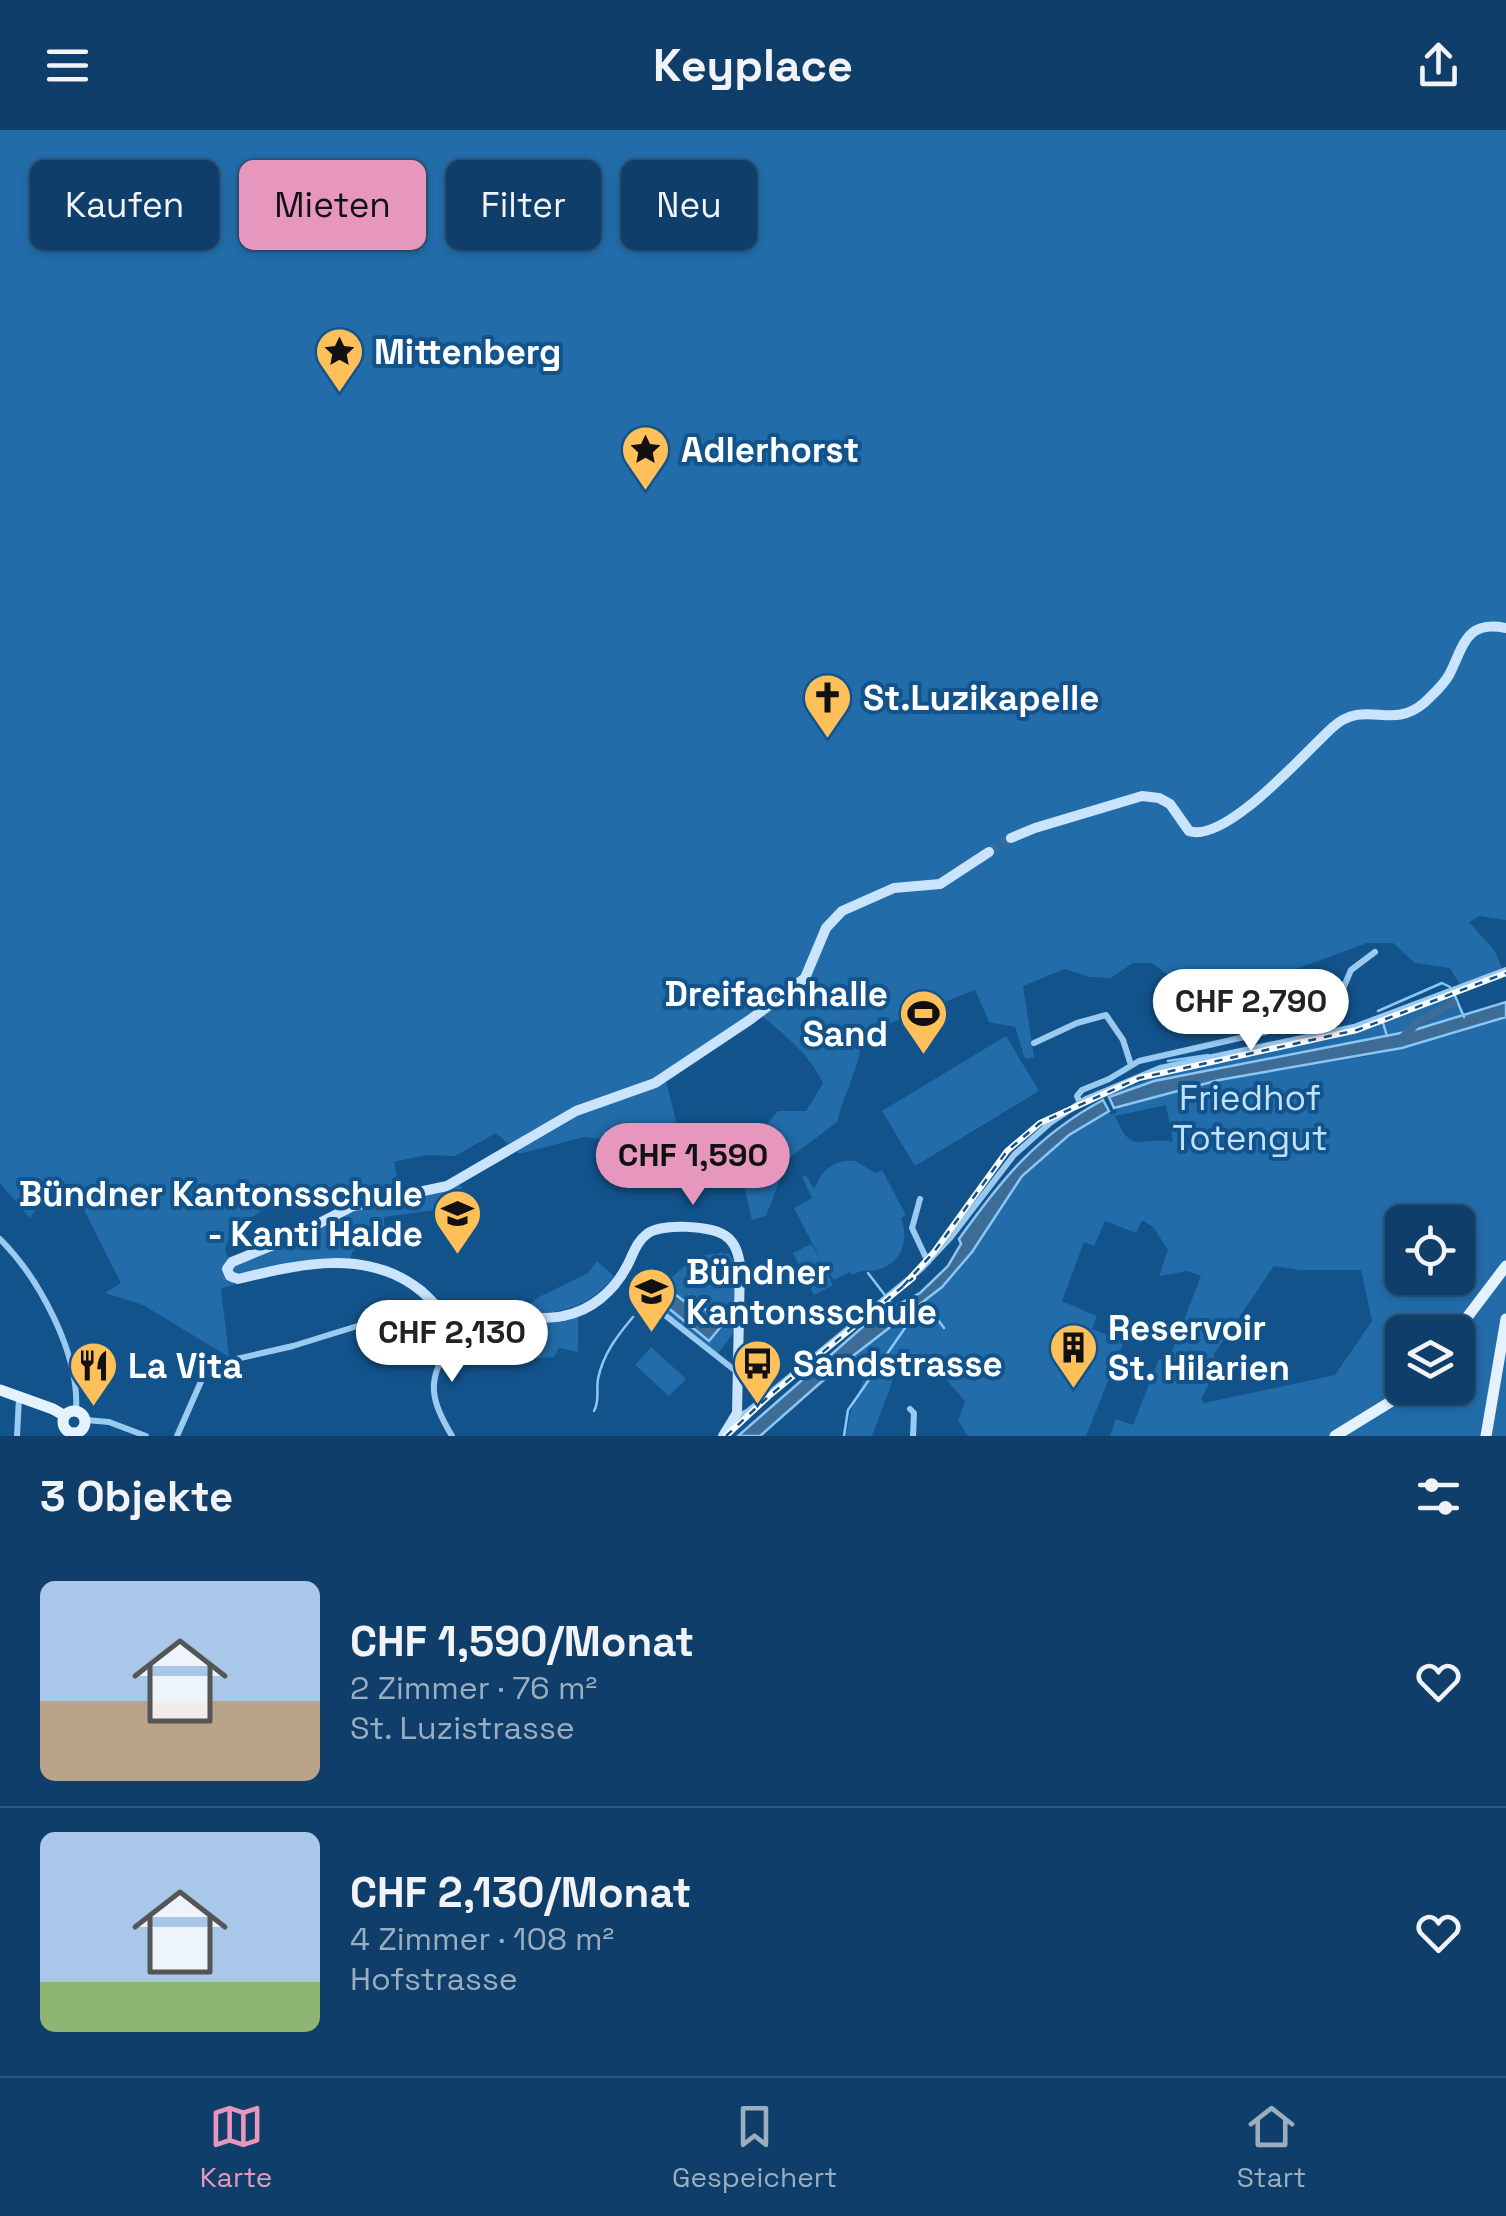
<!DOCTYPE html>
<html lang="de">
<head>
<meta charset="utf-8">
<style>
	body { margin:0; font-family:"Space Grotesk",sans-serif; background:#17456f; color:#f1f3f6; height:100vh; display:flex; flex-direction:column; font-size:38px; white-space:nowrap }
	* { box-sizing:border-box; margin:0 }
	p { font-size:32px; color:#9baec0 }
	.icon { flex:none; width:55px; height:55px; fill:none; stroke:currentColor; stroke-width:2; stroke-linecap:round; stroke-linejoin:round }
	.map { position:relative; height:1306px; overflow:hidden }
	.drawer { display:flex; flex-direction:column; background:#0e3e69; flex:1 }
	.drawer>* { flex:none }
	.banner { position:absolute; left:30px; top:30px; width:1000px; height:90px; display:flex; gap:20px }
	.fabs { position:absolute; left:1385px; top:1075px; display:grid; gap:20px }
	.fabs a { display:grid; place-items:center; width:90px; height:90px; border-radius:15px; background:#0e3e69; box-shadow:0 2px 8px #0004,0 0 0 2px #2e577d; font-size:50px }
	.price { position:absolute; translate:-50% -85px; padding:0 22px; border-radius:35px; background:#fff; color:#222; font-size:32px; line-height:65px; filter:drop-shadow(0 2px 5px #0008) }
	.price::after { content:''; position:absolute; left:50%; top:60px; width:30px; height:22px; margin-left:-15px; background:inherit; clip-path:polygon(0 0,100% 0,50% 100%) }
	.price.on { background:#e797bd; color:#111 }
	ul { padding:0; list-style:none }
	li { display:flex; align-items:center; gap:30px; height:250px; padding:0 40px }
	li+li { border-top:2px solid #2e577d }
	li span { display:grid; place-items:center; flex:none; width:280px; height:200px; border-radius:15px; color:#555 }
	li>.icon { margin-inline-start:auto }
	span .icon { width:120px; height:120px; fill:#fffc; stroke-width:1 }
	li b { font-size:42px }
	h2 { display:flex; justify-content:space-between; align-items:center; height:120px; padding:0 40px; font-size:42px }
	.chip { padding:0 35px; border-radius:15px; background:#0e3e69; box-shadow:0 2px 8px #0004,0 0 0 2px #2e577d; font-size:35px; line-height:90px }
	.chip.on { background:#e797bd; color:#111 }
	header { display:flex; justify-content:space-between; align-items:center; height:130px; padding:0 40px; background:#0e3e69; font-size:45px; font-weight:600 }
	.menu { display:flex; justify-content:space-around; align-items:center; height:140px; border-top:2px solid #2e577d; background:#0e3e69; font-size:28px; color:#9baec0 }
	.menu a { display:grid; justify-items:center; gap:5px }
	.menu .on { color:#e797bd }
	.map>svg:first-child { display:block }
</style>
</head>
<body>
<header><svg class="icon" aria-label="menu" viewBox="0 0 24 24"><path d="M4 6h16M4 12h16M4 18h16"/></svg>Keyplace<svg class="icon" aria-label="share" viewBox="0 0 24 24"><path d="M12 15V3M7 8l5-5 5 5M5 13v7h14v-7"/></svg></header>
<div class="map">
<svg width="1506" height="1306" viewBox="0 0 1506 1306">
	<rect width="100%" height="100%" fill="#12538c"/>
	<path fill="#216ca9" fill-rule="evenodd" d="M0 0H1506V790L1479 786 1469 792 1495 821 1503 841 1461 857 1450 838 1415 833 1393 813H1367L1255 854 1173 849 1152 833H1133L1111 848 1090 847 1065 839 1023 856 1034 927 1025 929 1015 897 989 892 975 860 886 895 862 910C859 939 844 963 837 992L788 1029 766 1086 752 1090 743 1052 732 1051 730 1013 713 1009 728 1000 740 1036 754 1028 752 1014 767 1006 768 993 778 981H806L823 953C810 925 786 906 761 885L666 951 680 1007 615 1028 609 1010 584 1007 519 1024 496 1003 455 1026 426 1025 394 1032 401 1067 458 1051 477 1085 450 1078 384 1087V1097L359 1111V1118L352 1122 350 1132 235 1149 234 1155 221 1158 229 1227 143 1175 105 1163 121 1153 81 1074 63 1051 52 1057 30 1088 0 1053ZM323 1057H360L364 1072 231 1133 225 1120 230 1103 261 1081Z
		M1455 866 1463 884C1348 926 1223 925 1109 967L1108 964 1167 943 1348 904Z
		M1506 887V1306H1110L1116 1289 1133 1295 1159 1229 1168 1231 1201 1146 1187 1141 1159 1146 1168 1120 1153 1097 1142 1090 1136 1103 1105 1091 1094 1116 1084 1112 1062 1171 1097 1186 1092 1199 1124 1212 1086 1306H968L958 1291 965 1271 929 1230 900 1231 872 1306H846L850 1283 863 1252 851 1227 899 1189 903 1193 908 1189 905 1184C933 1165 959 1143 978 1113 991 1093 1001 1072 1016 1053 1041 1022 1074 1001 1109 981L1111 985 1116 983 1118 977C1190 951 1267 942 1343 930 1399 922 1453 905 1506 887ZM1166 975 1173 1012C1140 1005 1133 1028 1115 986ZM1402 1092H1458V1148H1402ZM1274 1136 1299 1140H1361L1372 1191 1335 1245 1204 1273 1201 1269 1218 1237 1214 1224ZM1402 1202H1458V1258H1402Z
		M1006 906 1039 961 915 1036 882 981Z
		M856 1031 875 1043 882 1040 906 1085 901 1088C910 1110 901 1135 876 1140 866 1141 861 1140 852 1145L850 1142 834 1150 824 1136 833 1155 814 1165 793 1123 811 1114 822 1132 794 1078 812 1068 802 1047 806 1045 814 1060C821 1040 834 1029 856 1031Z
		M722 1123 729 1124 735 1133V1201L717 1225 660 1178 657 1172 665 1161 663 1155 696 1126Z
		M597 1131 614 1146C594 1173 568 1182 535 1184 526 1185 522 1183 516 1185L539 1167 588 1143Z
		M578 1187V1222L559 1218 554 1227 508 1232 506 1198Z
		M651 1217 686 1249 669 1266 635 1235Z"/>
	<path fill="#3d6c96" stroke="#8cc6f4" stroke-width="2.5" d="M1506 872V887L1402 918 1219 950 1114 978 1109 967 1154 951 1411 901Z
		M1103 970 1109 981 1069 1005 1022 1046 972 1122 942 1157 836 1239 760 1306H738L874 1187 920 1163 948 1136 961 1114 959 1109C1002 1049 1037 1005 1103 970Z
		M676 1165 684 1171 689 1166 723 1194 709 1211 667 1177Z"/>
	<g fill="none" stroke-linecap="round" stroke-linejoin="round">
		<path stroke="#8cc6f4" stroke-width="2.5" d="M1455 866 1464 887
			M1378 881 1442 853 1450 857
			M1383 893 1387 906
			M1168 931 1208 925
			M868 1143 894 1177
			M924 1171 944 1198
			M594 1281C600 1270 596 1261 598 1249 603 1224 617 1206 633 1187
			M844 1306 848 1280 905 1198V1192L899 1184"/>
		<path stroke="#3d6c96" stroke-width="8" d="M1400 910 1419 891 1453 873"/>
		<path stroke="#366d9d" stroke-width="10" stroke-dasharray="10 5" stroke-linecap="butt" d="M989 722 1011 708"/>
		<path stroke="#9bcaf1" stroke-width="6" d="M1034 913 1077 893 1106 885 1123 910 1131 935
			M1080 973 1077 966 1082 960 1109 949 1139 931 1266 902 1309 885 1339 868 1351 840 1375 822
			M920 1069 912 1098 928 1132
			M0 1109C39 1148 80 1224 76 1281
			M633 1160 737 1242
			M910 1279 914 1283 913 1306
			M737 1287 747 1282 921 1139 951 1107 1014 1025 1050 993 1086 969 1160 938 1354 897 1506 840
			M86 1290 109 1292 146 1306
			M17 1306 19 1268
			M177 1306 203 1247 223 1232 293 1216 380 1189 405 1191 456 1205
			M452 1306C425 1261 429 1245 458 1203"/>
		<path stroke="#c9e4fc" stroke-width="10" d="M1011 708 1035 698 1142 666 1159 668 1170 674 1189 701C1226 714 1306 621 1333 597 1366 568 1391 601 1424 573 1433 564 1443 556 1449 545 1464 516 1465 490 1506 498
			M723 1306 737 1283 740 1134C738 1124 736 1114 727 1107 714 1095 661 1093 647 1104 636 1112 633 1125 627 1136 614 1161 591 1181 563 1186 546 1190 527 1186 510 1191 498 1194 488 1205 474 1202 453 1198 436 1173 420 1160 367 1118 299 1134 238 1149L230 1146 227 1139 232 1132 288 1109 353 1076 447 1056 576 981 655 953 751 889 805 848 826 798 842 781 894 758 940 754 989 722"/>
		<path stroke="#e4f1ff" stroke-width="11" d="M1456 1202 1506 1136
			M0 1260 53 1279 65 1286
			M63 1292a11 11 0 1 1 22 0a11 11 0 1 1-22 0Z
			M1335 1306 1413 1258
			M1486 1306 1506 1189"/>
		<defs>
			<path id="rail" d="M903 1156 934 1122 1007 1021 1040 993 1139 948 1357 900 1506 843
				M726 1306 769 1266 913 1148"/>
		</defs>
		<use href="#rail" stroke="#fff" stroke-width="6"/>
		<use href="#rail" stroke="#12538c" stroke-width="2.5" stroke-dasharray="8" stroke-linecap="butt"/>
	</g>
	<defs>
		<symbol id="sight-pin" viewBox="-11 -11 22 30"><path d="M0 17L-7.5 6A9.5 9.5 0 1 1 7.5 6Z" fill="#ffc05a" stroke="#12538c"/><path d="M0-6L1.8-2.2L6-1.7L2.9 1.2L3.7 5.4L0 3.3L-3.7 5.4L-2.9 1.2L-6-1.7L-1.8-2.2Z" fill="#111"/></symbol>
		<symbol id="church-pin" viewBox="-11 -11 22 30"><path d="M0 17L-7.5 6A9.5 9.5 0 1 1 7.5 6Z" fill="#ffc05a" stroke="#12538c"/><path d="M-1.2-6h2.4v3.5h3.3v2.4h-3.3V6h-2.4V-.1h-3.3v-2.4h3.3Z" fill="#111"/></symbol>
		<symbol id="stadium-pin" viewBox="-11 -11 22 30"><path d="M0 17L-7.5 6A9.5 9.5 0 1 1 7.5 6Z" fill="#ffc05a" stroke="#12538c"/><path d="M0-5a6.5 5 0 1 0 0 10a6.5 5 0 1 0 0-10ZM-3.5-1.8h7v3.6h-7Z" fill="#111"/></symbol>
		<symbol id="school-pin" viewBox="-11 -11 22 30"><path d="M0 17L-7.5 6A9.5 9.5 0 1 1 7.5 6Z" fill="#ffc05a" stroke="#12538c"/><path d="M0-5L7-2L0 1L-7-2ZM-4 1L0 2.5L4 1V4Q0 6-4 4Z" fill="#111"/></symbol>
		<symbol id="building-pin" viewBox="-11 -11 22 30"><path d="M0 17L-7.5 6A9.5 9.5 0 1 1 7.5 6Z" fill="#ffc05a" stroke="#12538c"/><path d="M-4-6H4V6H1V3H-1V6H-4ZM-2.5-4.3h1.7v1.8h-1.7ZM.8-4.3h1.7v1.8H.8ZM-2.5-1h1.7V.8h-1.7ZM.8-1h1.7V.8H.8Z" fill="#111"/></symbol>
		<symbol id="bus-pin" viewBox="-11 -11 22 30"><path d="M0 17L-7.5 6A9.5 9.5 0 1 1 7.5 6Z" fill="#ffc05a" stroke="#12538c"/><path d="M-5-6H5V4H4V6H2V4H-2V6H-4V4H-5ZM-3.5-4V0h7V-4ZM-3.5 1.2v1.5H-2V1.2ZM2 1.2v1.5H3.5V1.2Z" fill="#111"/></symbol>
		<symbol id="restaurant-pin" viewBox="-11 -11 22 30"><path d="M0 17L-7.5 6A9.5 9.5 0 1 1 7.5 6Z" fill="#ffc05a" stroke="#12538c"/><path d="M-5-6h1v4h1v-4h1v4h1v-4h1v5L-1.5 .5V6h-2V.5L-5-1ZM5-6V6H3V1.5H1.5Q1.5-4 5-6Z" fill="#111"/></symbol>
	</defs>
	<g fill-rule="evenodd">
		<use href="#sight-pin" x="312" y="194" width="55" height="75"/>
		<use href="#sight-pin" x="618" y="292" width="55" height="75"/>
		<use href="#church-pin" x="800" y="540" width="55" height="75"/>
		<use href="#stadium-pin" x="896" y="856" width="55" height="75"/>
		<use href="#school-pin" x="430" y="1056" width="55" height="75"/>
		<use href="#school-pin" x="624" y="1134" width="55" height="75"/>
		<use href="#building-pin" x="1046" y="1190" width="55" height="75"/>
		<use href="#bus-pin" x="730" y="1206" width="55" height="75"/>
		<use href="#restaurant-pin" x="66" y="1208" width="55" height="75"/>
	</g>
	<g text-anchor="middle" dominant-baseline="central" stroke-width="8" stroke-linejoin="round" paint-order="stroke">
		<g font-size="35" font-weight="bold" fill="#fff" stroke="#12538c" text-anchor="start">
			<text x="374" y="222">Mittenberg</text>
			<text x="681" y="320">Adlerhorst</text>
			<text x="863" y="568">St.Luzikapelle</text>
			<text x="888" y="864" text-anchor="end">Dreifachhalle<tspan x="888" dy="40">Sand</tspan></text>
			<text x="423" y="1064" text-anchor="end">Bündner Kantonsschule<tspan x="423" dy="40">- Kanti Halde</tspan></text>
			<text x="686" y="1142">Bündner<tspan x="686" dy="40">Kantonsschule</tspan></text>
			<text x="1108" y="1198">Reservoir<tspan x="1108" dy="40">St. Hilarien</tspan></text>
			<text x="793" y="1234">Sandstrasse</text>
			<text x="128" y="1236">La Vita</text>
		</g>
		<g font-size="35" fill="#c1e2fc" stroke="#12538c">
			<text x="1250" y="968">Friedhof<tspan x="1250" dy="40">Totengut</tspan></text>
		</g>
	</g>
</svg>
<div class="fabs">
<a><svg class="icon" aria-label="locate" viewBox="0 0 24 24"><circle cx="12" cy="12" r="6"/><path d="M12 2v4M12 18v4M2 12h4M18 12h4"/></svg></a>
<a><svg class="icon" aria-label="layers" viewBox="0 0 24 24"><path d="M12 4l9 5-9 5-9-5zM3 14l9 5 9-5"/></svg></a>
</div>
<b class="price" style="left:1251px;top:924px">CHF 2,790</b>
<b class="price on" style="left:693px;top:1078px">CHF 1,590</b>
<b class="price" style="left:452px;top:1255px">CHF 2,130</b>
<div class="banner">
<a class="chip">Kaufen</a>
<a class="chip on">Mieten</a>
<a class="chip">Filter</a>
<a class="chip">Neu</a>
</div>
</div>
<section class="drawer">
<h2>3 Objekte<svg class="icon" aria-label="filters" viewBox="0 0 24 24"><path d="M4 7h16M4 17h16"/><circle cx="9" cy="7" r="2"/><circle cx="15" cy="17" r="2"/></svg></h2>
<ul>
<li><span style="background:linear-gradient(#a9c7e8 60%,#b9a48a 0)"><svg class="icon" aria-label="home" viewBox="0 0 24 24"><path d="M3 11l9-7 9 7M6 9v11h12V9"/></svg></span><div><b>CHF 1,590/Monat</b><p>2 Zimmer · 76 m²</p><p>St. Luzistrasse</p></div><svg class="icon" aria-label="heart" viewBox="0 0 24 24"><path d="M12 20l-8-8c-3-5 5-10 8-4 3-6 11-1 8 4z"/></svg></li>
<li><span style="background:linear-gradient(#a9c7e8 75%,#8fb573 0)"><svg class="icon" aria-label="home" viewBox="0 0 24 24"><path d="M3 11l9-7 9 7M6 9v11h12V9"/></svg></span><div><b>CHF 2,130/Monat</b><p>4 Zimmer · 108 m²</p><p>Hofstrasse</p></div><svg class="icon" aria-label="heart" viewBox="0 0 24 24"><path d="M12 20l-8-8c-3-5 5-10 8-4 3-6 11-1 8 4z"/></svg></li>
</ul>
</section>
<nav class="menu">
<a class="on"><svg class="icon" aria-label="map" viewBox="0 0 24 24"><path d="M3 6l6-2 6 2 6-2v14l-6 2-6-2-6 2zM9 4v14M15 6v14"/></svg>Karte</a>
<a><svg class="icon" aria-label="saved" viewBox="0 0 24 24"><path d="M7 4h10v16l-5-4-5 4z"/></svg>Gespeichert</a>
<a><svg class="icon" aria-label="home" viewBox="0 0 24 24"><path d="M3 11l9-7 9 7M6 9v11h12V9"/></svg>Start</a>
</nav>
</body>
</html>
